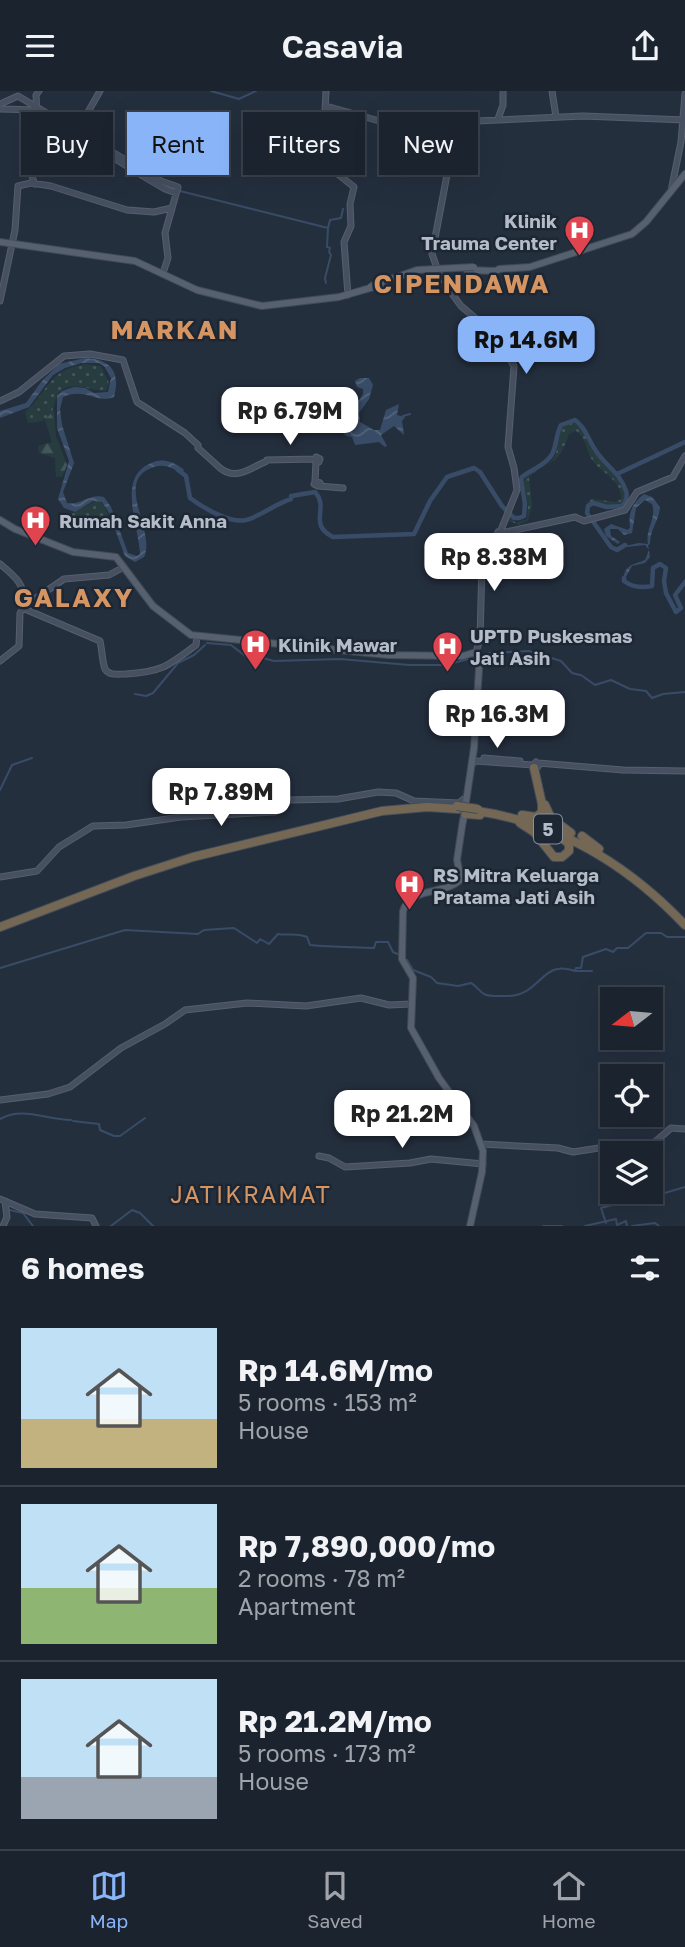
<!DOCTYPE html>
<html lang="en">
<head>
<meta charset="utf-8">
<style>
	body { margin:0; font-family:"Golos Text",sans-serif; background:#282f3a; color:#f1f3f6; height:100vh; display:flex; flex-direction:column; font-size:26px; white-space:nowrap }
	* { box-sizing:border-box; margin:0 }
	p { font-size:23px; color:#a0a4aa }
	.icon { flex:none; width:38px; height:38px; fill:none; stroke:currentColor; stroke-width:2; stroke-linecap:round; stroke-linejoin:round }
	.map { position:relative; height:1135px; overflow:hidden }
	.side { display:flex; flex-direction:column; background:#1b232e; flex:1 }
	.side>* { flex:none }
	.top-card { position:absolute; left:21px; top:21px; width:644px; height:63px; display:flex; gap:14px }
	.needle { width:46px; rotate:254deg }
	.tools { position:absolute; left:600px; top:896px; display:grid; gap:14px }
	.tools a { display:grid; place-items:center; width:63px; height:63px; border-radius:0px; background:#1b232e; box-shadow:0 7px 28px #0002,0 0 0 2px #39404a; font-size:35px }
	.price { position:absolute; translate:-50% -60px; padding:0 16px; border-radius:14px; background:#fff; color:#222; font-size:23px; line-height:46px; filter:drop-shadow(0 2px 4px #0008) }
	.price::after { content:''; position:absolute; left:50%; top:42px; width:21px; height:16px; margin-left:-10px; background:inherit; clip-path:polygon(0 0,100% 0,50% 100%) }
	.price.active { background:#8ab4f8; color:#111 }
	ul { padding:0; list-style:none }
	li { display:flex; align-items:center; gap:21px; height:175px; padding:0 21px }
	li+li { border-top:2px solid #39404a }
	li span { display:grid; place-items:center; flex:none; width:196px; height:140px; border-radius:0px; color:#555 }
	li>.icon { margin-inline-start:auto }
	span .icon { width:84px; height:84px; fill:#fffc; stroke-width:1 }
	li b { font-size:30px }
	h2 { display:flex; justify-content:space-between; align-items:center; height:84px; padding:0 21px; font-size:30px }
	.pill { padding:0 24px; border-radius:0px; background:#1b232e; box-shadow:0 7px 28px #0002,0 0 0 2px #39404a; font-size:24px; line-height:63px }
	.pill.active { background:#8ab4f8; color:#111 }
	header { display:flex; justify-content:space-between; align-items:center; height:91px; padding:0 21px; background:#1b232e; font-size:32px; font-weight:600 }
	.dock { display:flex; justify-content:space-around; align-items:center; height:98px; border-top:2px solid #39404a; background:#1b232e; font-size:19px; color:#a0a4aa }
	.dock a { display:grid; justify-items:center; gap:4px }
	.dock .active { color:#8ab4f8 }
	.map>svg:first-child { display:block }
</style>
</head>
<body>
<header><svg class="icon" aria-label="menu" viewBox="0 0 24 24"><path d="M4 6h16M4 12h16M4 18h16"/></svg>Casavia<svg class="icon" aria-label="share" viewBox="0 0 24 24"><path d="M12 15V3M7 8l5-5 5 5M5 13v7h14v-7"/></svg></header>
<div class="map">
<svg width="685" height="1135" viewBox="0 0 685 1135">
	<defs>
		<pattern id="grass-dots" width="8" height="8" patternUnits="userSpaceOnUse" patternTransform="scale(1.75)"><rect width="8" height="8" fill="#263c3f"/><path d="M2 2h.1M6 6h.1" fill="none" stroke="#435659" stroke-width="1.8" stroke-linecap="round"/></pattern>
		<pattern id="forest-firs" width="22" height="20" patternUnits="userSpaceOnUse" patternTransform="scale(1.75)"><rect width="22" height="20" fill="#263c3f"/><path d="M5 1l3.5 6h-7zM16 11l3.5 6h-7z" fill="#435659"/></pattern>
		<pattern id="water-waves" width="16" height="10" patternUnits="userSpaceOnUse" patternTransform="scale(1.75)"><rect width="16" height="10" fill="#394c67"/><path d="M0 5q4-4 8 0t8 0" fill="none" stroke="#53647b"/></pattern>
	</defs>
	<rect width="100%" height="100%" fill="#242f3e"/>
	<path fill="url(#grass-dots)" d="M85 273 101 275 109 292 106 300C92 300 81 293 68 296 49 301 60 321 44 329 40 331 32 332 28 332L25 321C50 299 47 280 85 273Z
		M571 330C581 333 584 342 588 351 598 372 622 384 626 407L623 413C611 419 598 409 586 412L592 408 616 411 621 408C622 389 601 382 592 369 586 359 586 346 576 340L569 343C558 376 553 366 529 386L532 414 528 429 519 434 506 429V424L516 432 527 428 528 415 523 390C531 380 550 376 555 364 562 349 549 341 571 330Z
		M94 411H101L105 416 114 440 99 437 81 440 73 431H69L71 423Z"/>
	<path fill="url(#forest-firs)" d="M54 319 56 345 67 374 62 386H56L55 367 39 362 38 355 52 351 45 329Z"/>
	<path fill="url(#water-waves)" d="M85 267C110 268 121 280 114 306 96 313 85 296 63 306L60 318 62 334 74 372 63 401 67 412C80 415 90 402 104 406L111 416 128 462 137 465 140 463C139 435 117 388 149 373 162 366 173 370 184 379L180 382C170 375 161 372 149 378 116 393 156 441 144 466L135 471 125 465 108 420 102 411 93 410 75 421 64 417 58 408 69 370 57 337V305L62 300 74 296 85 297 94 302 108 301 111 287 104 275 99 272H81L65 277 53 284 29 316 0 327V320L26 312 41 291 59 273Z
		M360 287H369L373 294 369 308 359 322 360 331 374 339H380L386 319 399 313 397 324 405 326 402 330 404 344 394 335 381 344 387 355 385 356 379 351 355 354 352 346 346 345 340 339 363 303V298L357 296 355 290Z
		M644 403 652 406 660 416C659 430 650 438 650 453L648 454 650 466 645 472 632 475 623 491C624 473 633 474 645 469L649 459 645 454 626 456 621 458 620 456 639 452 648 453C645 438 657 427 652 413L645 409 636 417 632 442 624 444 618 438H610L611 445 620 451 618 453 606 445 604 438 611 433 628 439 630 436C628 422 632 412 644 403Z"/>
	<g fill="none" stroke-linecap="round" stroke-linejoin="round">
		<path stroke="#394c67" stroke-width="2" d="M211 0 239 8 256 0
			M180 100 328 137 327 156 330 157 329 161 331 164 325 187 326 192
			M328 137 330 129 341 127 343 118
			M403 325 410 323
			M207 552 231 554 248 567H263L274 570 340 568 409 574H446L490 562 529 560 561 570 572 582 580 584
			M581 584 595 594 611 589 630 598 646 600 652 607 663 603 685 601
			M135 603 146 605 153 602 178 572 194 564 205 554
			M0 699 12 674 32 667
			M407 869 413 879 431 886 437 892 458 895 471 892C477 895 479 900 484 903 490 906 499 905 506 905 541 906 541 867 575 880L576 877H581L583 866 606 858 613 861 617 857H628L646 842H661L667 846H685
			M0 877 125 839 198 843 204 839 234 837 257 852 260 848 269 853 278 843C288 845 296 841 307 846L310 854C331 856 352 856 374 857L376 851H388L393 861 400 864
			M576 880H592
			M0 1028C24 1015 45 1029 71 1029
			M73 1030 99 1033 100 1039 114 1045H120L145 1027
			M10 1119 23 1122 33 1135
			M606 1132 601 1117 627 1110 628 1113 685 1096
			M111 1135 132 1119 140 1122 153 1135
			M543 1135H562
			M585 1135 616 1128 617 1134 626 1130 627 1135
			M632 1135 655 1132 659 1135"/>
		<path stroke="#394c67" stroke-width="4.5" d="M178 379 186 385 190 407C202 416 230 433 246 429 259 426 275 413 291 408V405L315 401C330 417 307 433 333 446L414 443 430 410 447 386 474 377 480 381 502 415 514 427H519L524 425 525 413 521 389 522 386C531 379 549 372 553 361 557 352 556 343 561 334L575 329C586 337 588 349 596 360 605 374 621 383 626 400 628 406 626 410 622 415L607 416 593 412 588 415 587 422 611 456 617 459 625 454
			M617 383 685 351
			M624 487V490C632 496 642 497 652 495L653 477 660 473 666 477 664 490 666 502 676 521 681 517 675 504 685 491"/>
		<defs>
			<path id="secondary" d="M326 0 324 39 330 50 333 73 339 84 354 96 350 113 351 135 344 151 348 204
				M552 0 556 26
				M0 13 18 5 161 90 178 96 165 142 168 167 163 182
				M326 15 383 31 427 30 454 31 583 25 685 29
				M0 18 36 19 143 85 165 98 176 102
				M498 28 503 14V0
				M457 31 432 163 438 180 453 204 461 215 493 242 514 275 508 356 514 377 517 399 499 444
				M76 42 100 0
				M35 93C27 75 28 72 33 55 36 45 37 15 36 4L39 0
				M671 100 681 51 685 3
				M0 210 15 139 18 95 31 92 51 95 127 119 154 121 172 117
				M0 310 19 301 64 265 90 263 123 269 137 311 185 342 198 354
				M198 357 219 376
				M316 366 320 368 319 371 315 370Z
				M267 369 315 368
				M220 377C236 390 250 377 265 371
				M315 390 316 371
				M316 390 320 392 318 395 314 393Z
				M318 395 343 397
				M497 443 575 426 584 430 625 419 637 401 673 386 685 365
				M0 473C16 486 26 494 24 516L27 519 100 550C102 558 102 570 105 578 109 585 119 583 126 583 162 581 168 575 196 554L197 545
				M26 514 64 488 109 484 124 476
				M476 561 480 548 482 472 491 458 498 441
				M0 570 19 555 20 522 23 518
				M484 667 520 670
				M538 672 623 679 685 680
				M472 673 476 670 533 674 536 671 539 674 537 677 533 674
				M0 786 37 780 59 756 93 735 126 734 181 726 275 721 289 709 338 708 378 701 396 702 414 710 459 712 465 707
				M0 1009 48 1003 70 996 121 957 165 933 185 919 247 912 306 915 361 907 389 914 411 913
				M481 1053 558 1057 573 1061 612 1055H640L655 1051 671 1037 685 1038
				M319 1065 329 1067 345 1076 410 1072 431 1068 483 1073
				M0 1108 35 1123 92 1127 96 1135
				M3 1135 7 1126 5 1110"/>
			<path id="primary" d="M0 151 135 170 197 199 262 215 339 206 384 193
				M467 179 496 180 499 178 530 176 632 143 646 131 685 83
				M0 429 15 438 73 461 116 466 153 515 191 544 388 564 463 565 476 561 479 578 474 657 463 731
				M463 729 457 769 461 788C445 805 410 795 403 820L402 868 413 887 411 937 439 987 474 1035 483 1060 482 1081 470 1135"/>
			<path id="highway" d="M545 714 551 727 571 742
				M477 720C559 732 628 774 685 834
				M466 723 480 724
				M522 724 536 726 542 721V713L534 677
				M520 732 534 741 554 766H562L569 760V753L563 748
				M582 745 599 758
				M0 836 134 785 193 766 382 720 427 716 458 718"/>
		</defs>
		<use href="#secondary" stroke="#565f6c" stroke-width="7"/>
		<use href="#primary" stroke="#414a57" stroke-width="8"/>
		<use href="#highway" stroke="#434c59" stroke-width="10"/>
		<use href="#secondary" stroke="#465061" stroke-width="5"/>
		<use href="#primary" stroke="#56606e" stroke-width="6"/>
		<use href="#highway" stroke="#746855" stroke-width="8"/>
		<defs>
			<path id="secondary-bridge" d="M23 516 26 514"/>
			<path id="primary-bridge" d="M371 195 417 179 474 176"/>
			<path id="highway-bridge" d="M457 715 478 718"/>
		</defs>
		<use href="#secondary-bridge" stroke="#565f6c" stroke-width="7" stroke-linecap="butt"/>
		<use href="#primary-bridge" stroke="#414a57" stroke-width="8" stroke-linecap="butt"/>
		<use href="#highway-bridge" stroke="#434c59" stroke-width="10" stroke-linecap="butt"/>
		<use href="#secondary-bridge" stroke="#465061" stroke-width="5"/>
		<use href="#primary-bridge" stroke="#56606e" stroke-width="6"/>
		<use href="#highway-bridge" stroke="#746855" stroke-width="8"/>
	</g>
	<defs>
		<symbol id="hospital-pin" viewBox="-11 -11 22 30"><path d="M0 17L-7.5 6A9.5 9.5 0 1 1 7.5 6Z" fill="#e0444e" stroke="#1d2633"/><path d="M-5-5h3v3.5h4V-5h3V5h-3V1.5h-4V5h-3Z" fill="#fff"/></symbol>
	</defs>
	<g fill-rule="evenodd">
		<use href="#hospital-pin" x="562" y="122" width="35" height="47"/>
		<use href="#hospital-pin" x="18" y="412" width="35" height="47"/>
		<use href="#hospital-pin" x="238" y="536" width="35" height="47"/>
		<use href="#hospital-pin" x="430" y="538" width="35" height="47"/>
		<use href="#hospital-pin" x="392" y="776" width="35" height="47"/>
	</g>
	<g text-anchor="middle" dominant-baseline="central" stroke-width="5" stroke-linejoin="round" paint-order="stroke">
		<rect fill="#1d2633" stroke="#878f9c" stroke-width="2" x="534" y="723.5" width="28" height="29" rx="5"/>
		<g font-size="18" font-weight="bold" fill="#b4bcc9">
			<text x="548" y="738">5</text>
		</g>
		<g font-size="19" font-weight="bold" fill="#b4bcc9" stroke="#1d2633" text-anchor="start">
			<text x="557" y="129" text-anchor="end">Klinik<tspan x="557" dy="22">Trauma Center</tspan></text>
			<text x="59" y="429">Rumah Sakit Anna</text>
			<text x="470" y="544">UPTD Puskesmas<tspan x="470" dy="22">Jati Asih</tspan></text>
			<text x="278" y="553">Klinik Mawar</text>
			<text x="433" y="783">RS Mitra Keluarga<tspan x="433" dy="22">Pratama Jati Asih</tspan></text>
		</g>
		<g font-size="23" letter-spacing="2" fill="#d59563" stroke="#1d2633">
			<text x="251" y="1103">JATIKRAMAT</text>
		</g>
		<g font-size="26" font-weight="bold" letter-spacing="2" fill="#d59563" stroke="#1d2633">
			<text x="462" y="192">CIPENDAWA</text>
			<text x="175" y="238">MARKAN</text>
			<text x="74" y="506">GALAXY</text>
		</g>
	</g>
</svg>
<div class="tools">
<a><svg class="needle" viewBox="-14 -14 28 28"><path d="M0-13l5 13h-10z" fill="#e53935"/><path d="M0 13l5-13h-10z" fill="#a0a4aa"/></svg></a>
<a><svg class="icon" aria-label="locate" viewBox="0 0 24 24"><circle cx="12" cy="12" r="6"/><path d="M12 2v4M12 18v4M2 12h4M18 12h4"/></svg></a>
<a><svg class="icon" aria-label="layers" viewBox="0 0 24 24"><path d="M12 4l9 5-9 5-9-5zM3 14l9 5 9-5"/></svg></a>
</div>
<b class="price active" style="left:526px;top:285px">Rp 14.6M</b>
<b class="price" style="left:290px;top:356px">Rp 6.79M</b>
<b class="price" style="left:494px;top:502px">Rp 8.38M</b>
<b class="price" style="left:497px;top:659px">Rp 16.3M</b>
<b class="price" style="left:221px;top:737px">Rp 7.89M</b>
<b class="price" style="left:402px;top:1059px">Rp 21.2M</b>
<div class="top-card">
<a class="pill">Buy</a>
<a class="pill active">Rent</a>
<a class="pill">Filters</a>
<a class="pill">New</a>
</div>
</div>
<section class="side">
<h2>6 homes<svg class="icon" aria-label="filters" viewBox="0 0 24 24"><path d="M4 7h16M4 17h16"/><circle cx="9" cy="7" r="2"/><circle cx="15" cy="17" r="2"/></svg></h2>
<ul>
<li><span style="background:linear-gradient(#bfe0f5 65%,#c2b280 0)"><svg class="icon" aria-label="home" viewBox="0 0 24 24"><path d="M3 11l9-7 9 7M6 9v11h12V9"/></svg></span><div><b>Rp 14.6M/mo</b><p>5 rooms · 153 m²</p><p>House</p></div></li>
<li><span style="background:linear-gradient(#bfe0f5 60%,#8fb573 0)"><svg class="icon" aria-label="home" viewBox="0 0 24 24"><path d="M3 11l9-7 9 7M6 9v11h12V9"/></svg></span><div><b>Rp 7,890,000/mo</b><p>2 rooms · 78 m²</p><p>Apartment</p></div></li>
<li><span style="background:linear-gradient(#bfe0f5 70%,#9aa5b1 0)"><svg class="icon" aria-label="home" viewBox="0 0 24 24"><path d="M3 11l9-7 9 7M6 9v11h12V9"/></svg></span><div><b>Rp 21.2M/mo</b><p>5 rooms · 173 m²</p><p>House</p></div></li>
</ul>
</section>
<nav class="dock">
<a class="active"><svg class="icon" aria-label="map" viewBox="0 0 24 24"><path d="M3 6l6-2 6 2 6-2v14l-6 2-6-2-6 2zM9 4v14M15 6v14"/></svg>Map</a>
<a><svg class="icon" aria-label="saved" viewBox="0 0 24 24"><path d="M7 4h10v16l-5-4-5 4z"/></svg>Saved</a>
<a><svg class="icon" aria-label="home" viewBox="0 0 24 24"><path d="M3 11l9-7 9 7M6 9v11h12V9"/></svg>Home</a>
</nav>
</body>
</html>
